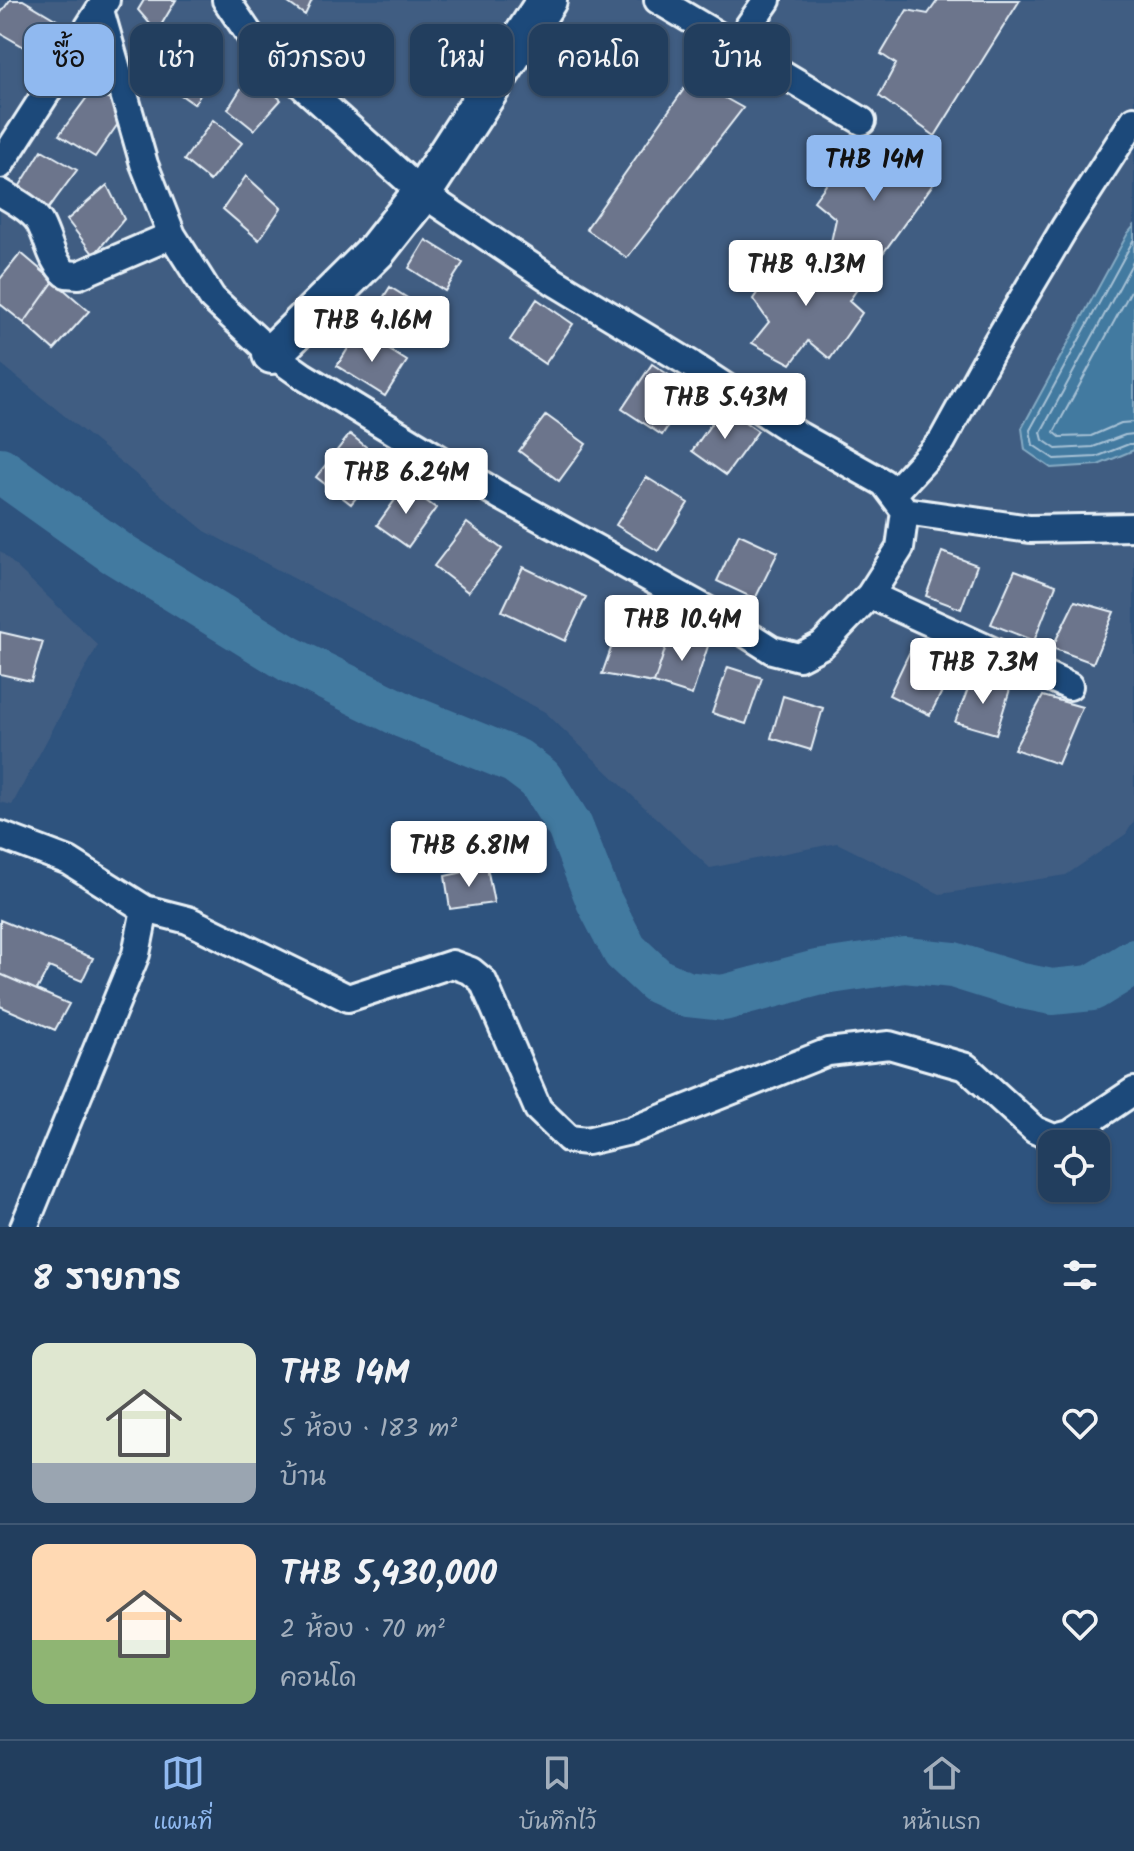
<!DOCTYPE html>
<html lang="th">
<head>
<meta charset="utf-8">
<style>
	body { margin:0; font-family:Kalam,"Playpen Sans Thai",sans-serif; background:#2e4967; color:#f1f3f6; height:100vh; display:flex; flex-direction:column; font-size:30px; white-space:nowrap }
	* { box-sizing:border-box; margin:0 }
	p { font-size:26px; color:#a2aebc }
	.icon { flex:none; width:44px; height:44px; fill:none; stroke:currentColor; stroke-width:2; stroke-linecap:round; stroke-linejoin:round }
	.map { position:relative; height:1227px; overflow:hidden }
	.details { display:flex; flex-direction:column; background:#223e5e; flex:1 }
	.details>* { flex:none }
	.hud { position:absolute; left:24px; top:24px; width:1086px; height:72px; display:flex; gap:16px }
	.fabs { position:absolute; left:1038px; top:1130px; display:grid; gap:16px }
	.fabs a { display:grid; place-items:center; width:72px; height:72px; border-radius:16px; background:#223e5e; box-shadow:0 2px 6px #0004,0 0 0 2px #3f5773; font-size:40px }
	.price { position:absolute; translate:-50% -68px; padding:0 18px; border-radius:8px; background:#fff; color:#222; font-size:26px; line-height:52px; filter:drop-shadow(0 2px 4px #0008) }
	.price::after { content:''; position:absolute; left:50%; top:48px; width:24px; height:18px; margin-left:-12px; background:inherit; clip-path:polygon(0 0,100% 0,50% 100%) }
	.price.on { background:#90b9f0; color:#111 }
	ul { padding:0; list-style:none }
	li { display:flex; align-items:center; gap:24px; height:200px; padding:0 32px }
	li+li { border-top:2px solid #3f5773 }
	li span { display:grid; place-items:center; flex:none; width:224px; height:160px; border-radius:16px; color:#555 }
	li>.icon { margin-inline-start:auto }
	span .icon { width:96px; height:96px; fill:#fffc; stroke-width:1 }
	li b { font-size:34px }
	h2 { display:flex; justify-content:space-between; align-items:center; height:96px; padding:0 32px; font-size:34px }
	.tag { padding:0 28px; border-radius:16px; background:#223e5e; box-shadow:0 2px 6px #0004,0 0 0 2px #3f5773; font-size:28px; line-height:72px }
	.tag.on { background:#90b9f0; color:#111 }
	.dock { display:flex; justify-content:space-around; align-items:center; height:112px; border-top:2px solid #3f5773; background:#223e5e; font-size:22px; color:#a2aebc }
	.dock a { display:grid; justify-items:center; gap:4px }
	.dock .on { color:#90b9f0 }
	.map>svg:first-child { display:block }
</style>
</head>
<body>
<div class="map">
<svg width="1134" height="1227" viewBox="0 0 1134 1227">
	<rect width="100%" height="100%" fill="#2e537e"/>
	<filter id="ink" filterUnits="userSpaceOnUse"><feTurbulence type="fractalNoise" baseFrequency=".0125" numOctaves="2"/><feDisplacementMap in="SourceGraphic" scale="16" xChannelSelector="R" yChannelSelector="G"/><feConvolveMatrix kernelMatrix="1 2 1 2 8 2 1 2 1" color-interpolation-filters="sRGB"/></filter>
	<g filter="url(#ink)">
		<path fill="#415d82" d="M0 0H1134V821L1126 834 1066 875 940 894 837 843 710 868 642 805 545 712 205 531 0 363Z
			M0 551 98 645 12 805 0 802Z"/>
		<path fill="#437aa0" stroke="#85aac3" stroke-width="2" d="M1134 226V450L1098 465 1051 468 1025 450 1022 428 1128 233Z"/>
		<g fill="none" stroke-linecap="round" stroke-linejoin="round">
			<path stroke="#a6c1d5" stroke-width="2" d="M1134 239 1030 430 1033 445 1054 459 1096 457 1129 444H1134
				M1134 260 1041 432 1043 440 1056 449 1093 447 1125 435 1134 434
				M1134 285 1054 432 1060 437 1091 436 1121 423 1134 422"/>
			<path stroke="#437aa0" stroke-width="46" d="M0 470 115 552 289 659 405 716 516 761 540 779 570 827 599 901 625 951 657 981 686 994 723 998 817 973 905 960 953 965 1017 985 1052 992 1092 988 1134 962"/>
		</g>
		<path fill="#6c758c" stroke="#e8f1f8" stroke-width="2" d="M10 0H23L65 25 38 55 0 33V14Z
			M144 0H176L157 32 138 10Z
			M284 0H312L305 15Z
			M938 0H1020L935 136 879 96 896 64 881 54 907 10 928 14Z
			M191 42 219 67 194 104 161 81Z
			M252 71 281 100 254 130 228 109Z
			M691 79 743 108 627 258 586 229Z
			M91 92 129 108 95 157 59 135Z
			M213 120 242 143 210 181 184 160Z
			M897 147 939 176 873 267 831 242 836 219 814 201 849 154 878 175Z
			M42 150 77 170 48 209 16 192Z
			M246 176 281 208 259 240 223 209Z
			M107 185 124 219 94 255 67 220Z
			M426 240 463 263 445 291 409 268Z
			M812 249 860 285 849 301 862 313 830 359 808 341 791 364 752 343 769 322 753 299 782 257 802 271Z
			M21 253 54 281 24 323 0 304V279Z
			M54 281 89 311 54 350 24 323Z
			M390 287 433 314 414 344 371 317Z
			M537 299 573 324 545 364 510 340Z
			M359 331 407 361 385 396 337 366Z
			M652 364 692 390 662 435 622 409Z
			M723 407 758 431 726 475 692 451Z
			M546 415 586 444 559 481 519 451Z
			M350 434 385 462 351 504 316 477Z
			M646 477 688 503 658 551 616 525Z
			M405 486 436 508 408 547 377 525Z
			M467 523 502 549 468 592 434 566Z
			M739 534 778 552 755 599 717 581Z
			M942 552 977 565 961 609 926 596Z
			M523 567 586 597 565 641 502 611Z
			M1015 570 1056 585 1034 641 991 624Z
			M1075 601 1114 612 1093 663 1052 648Z
			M620 623 671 631 654 683 602 674Z
			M671 631 709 643 692 695 654 683Z
			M0 632 43 642 31 681 0 674Z
			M911 649 953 670 930 715 889 695Z
			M728 667 762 678 746 724 712 713Z
			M972 679 1010 689 996 734 955 722Z
			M783 696 823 708 811 750 771 738Z
			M1043 696 1082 707 1058 764 1014 749Z
			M487 867 494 903 450 909 445 876Z
			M0 920 93 958 82 981 49 967 37 990 0 974Z
			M0 974 69 1004 55 1030 0 1006Z"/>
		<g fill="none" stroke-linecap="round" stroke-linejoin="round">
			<defs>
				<path id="street" d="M658 0 862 121
					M100 10 144 164 172 235 212 298 272 354 303 376 499 495 720 617 772 650 799 657 822 645 870 595 900 548 905 511 884 483 800 436 692 365 553 281 422 193 256 44 226 0
					M735 46 767 0
					M0 165 106 0
					M0 192C13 200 32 209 40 223 49 240 51 261 66 274L79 275 172 235
					M893 494 942 441 991 352 1065 227 1134 120
					M905 511 1030 529 1134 527
					M870 595 1069 686
					M0 835 69 861 145 909 188 920 348 998 452 964 471 971 483 981 538 1109 569 1139 587 1141 630 1131 828 1052 889 1045 966 1067 1035 1130 1054 1138 1070 1134 1134 1091
					M24 1227 136 954 145 909"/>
				<path id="secondary" d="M272 354 377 250 422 193 547 0"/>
			</defs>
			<use href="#street" stroke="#e8f1f8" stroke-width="32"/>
			<use href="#secondary" stroke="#e8f1f8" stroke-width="44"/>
			<use href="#street" stroke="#1f4a7a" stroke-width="26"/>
			<use href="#secondary" stroke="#1f4a7a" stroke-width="38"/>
		</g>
	</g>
</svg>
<div class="fabs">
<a><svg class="icon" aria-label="locate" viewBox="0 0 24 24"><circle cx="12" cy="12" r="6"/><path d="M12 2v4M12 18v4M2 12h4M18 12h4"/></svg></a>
</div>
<b class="price on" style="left:874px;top:203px">THB 14M</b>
<b class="price" style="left:806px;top:308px">THB 9.13M</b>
<b class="price" style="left:372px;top:364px">THB 4.16M</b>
<b class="price" style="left:725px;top:441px">THB 5.43M</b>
<b class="price" style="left:406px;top:516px">THB 6.24M</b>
<b class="price" style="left:682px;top:663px">THB 10.4M</b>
<b class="price" style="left:983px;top:706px">THB 7.3M</b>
<b class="price" style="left:469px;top:889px">THB 6.81M</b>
<div class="hud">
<a class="tag on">ซื้อ</a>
<a class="tag">เช่า</a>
<a class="tag">ตัวกรอง</a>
<a class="tag">ใหม่</a>
<a class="tag">คอนโด</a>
<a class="tag">บ้าน</a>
</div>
</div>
<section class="details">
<h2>8 รายการ<svg class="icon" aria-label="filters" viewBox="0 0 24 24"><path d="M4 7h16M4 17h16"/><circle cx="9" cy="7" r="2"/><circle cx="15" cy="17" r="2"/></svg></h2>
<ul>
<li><span style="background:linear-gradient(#dfe7d0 75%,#9aa5b1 0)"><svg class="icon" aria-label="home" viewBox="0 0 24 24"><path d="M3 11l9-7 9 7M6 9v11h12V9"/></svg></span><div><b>THB 14M</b><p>5 ห้อง · 183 m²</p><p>บ้าน</p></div><svg class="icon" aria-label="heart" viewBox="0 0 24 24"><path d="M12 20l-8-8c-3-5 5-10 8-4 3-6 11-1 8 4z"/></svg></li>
<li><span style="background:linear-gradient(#ffd9b3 60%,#8fb573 0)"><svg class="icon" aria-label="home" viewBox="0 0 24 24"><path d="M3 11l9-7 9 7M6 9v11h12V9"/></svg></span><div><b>THB 5,430,000</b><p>2 ห้อง · 70 m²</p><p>คอนโด</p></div><svg class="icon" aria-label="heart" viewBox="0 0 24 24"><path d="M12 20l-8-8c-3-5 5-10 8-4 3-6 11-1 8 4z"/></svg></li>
</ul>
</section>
<nav class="dock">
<a class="on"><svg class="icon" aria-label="map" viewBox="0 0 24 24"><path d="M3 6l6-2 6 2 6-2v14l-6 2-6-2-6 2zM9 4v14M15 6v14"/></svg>แผนที่</a>
<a><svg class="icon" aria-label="saved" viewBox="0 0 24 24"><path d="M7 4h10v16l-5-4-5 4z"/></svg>บันทึกไว้</a>
<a><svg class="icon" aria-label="home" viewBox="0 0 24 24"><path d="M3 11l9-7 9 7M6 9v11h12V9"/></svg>หน้าแรก</a>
</nav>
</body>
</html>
